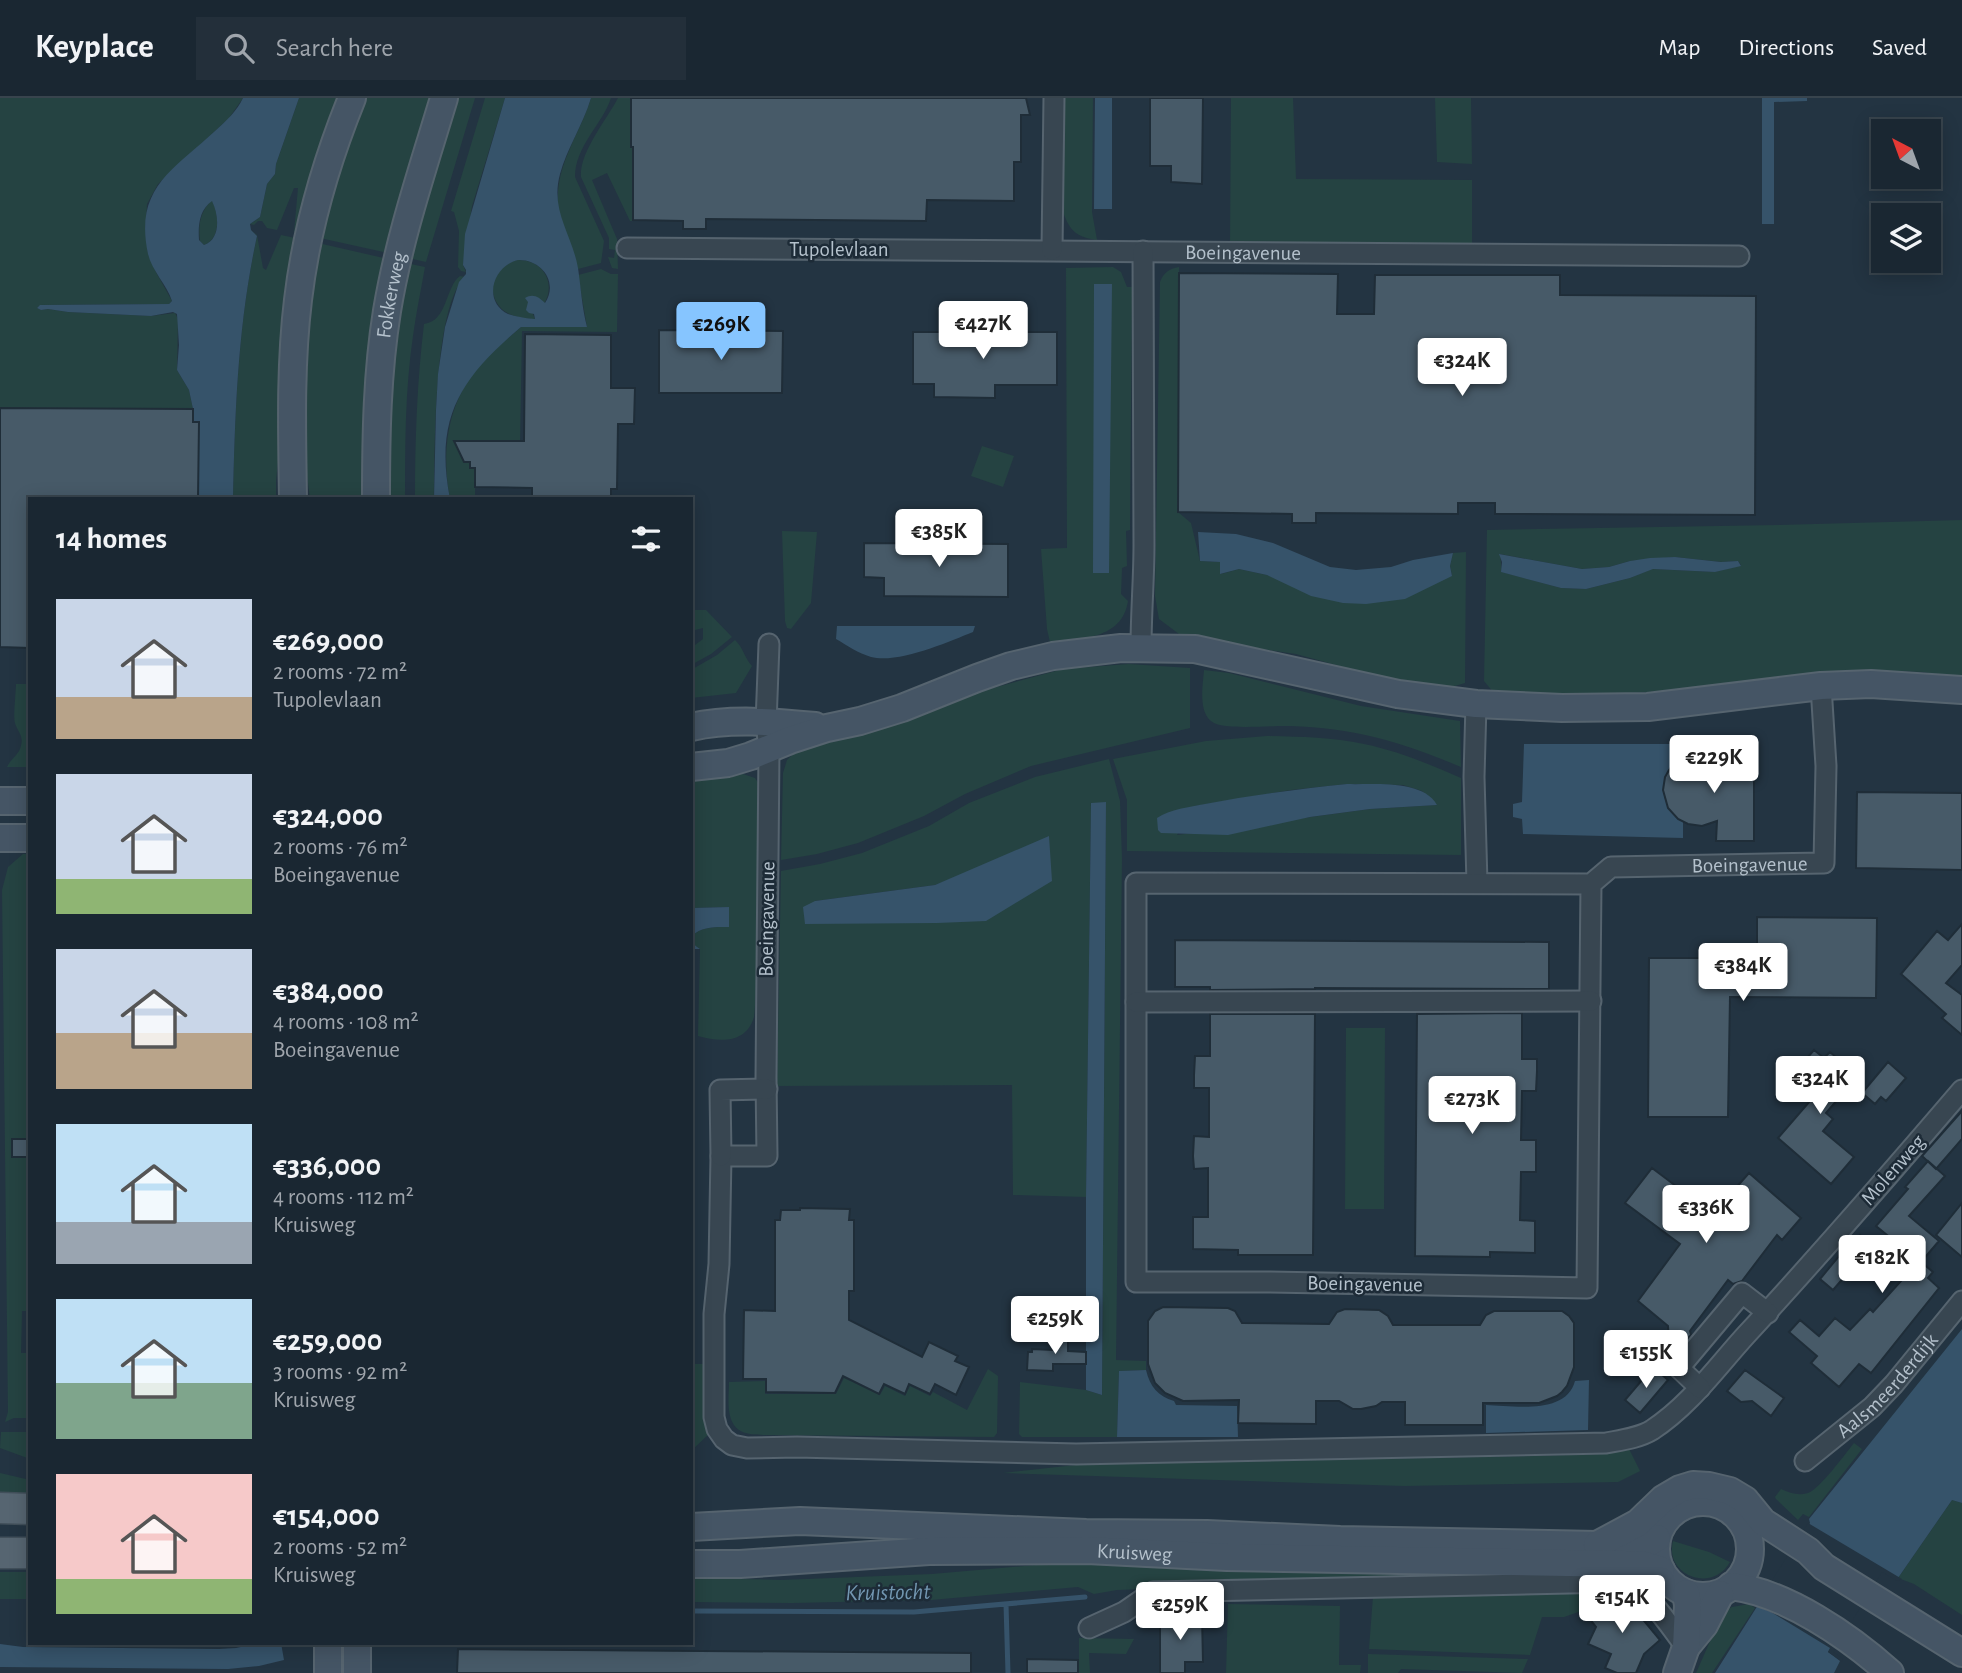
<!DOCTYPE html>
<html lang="en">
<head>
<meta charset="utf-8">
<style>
	body { margin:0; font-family:"Alegreya Sans",sans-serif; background:#232f3a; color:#f1f3f6; height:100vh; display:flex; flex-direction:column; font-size:26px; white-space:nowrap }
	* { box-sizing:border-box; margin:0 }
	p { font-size:23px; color:#9fa5ac }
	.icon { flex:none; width:38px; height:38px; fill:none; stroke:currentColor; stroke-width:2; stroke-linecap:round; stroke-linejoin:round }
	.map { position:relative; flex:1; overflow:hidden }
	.panel { position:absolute; left:28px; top:399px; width:665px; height:1148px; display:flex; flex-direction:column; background:#1a2732; border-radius:0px; box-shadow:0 4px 18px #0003,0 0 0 2px #38444d }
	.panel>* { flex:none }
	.needle { width:46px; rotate:319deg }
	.tools { position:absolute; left:1871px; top:21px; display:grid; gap:14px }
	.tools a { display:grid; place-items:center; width:70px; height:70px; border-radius:0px; background:#1a2732; box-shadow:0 4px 18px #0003,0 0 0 2px #38444d; font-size:35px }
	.price { position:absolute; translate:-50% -60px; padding:0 16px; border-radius:7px; background:#fff; color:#222; font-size:23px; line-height:46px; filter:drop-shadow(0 2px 4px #0008) }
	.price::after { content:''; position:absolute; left:50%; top:42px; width:21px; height:16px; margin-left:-10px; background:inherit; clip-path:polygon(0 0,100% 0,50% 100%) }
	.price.selected { background:#86c5ff; color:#111 }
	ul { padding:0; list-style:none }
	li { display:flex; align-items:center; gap:21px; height:175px; padding:0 28px }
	li span { display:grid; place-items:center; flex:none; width:196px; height:140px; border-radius:0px; color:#555 }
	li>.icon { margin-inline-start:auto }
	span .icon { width:84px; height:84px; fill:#fffc; stroke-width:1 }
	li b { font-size:30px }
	h2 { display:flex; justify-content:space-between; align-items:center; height:84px; padding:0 28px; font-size:30px }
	header { display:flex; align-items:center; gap:42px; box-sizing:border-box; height:98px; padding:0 35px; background:#1a2732; border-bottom:2px solid #38444d }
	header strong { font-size:33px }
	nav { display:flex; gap:38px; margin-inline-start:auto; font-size:24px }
	.search { width:490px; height:63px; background:#232f3a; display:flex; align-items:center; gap:18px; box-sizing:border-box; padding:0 24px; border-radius:0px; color:#9fa5ac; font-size:26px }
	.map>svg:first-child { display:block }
</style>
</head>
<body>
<header>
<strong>Keyplace</strong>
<div class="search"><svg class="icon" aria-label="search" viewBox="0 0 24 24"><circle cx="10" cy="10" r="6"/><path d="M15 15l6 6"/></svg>Search here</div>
<nav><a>Map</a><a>Directions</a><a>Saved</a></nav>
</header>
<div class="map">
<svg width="1962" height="1575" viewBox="0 0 1962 1575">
	<rect width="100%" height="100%" fill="#233442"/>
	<path fill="#254342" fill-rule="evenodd" d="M0 0H243L229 20 158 86 147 106 146 124 148 156 157 176 172 203 169 206 42 207 37 210 41 212 48 211 68 214 151 218 175 215 178 221 177 272 189 292 193 311 0 310Z
		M299 0H341L300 135 294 134 298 90H294L277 132 267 130 262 123H258L254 127 250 126 260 119 267 86 275 76 276 66Z
		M363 0H434L388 155 320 140 328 106Z
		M454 0H475L426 164 408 160Z
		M485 0H505L472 108 463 167 466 174 461 173 458 169 459 133 454 114 451 113Z
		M591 0H611C602 27 575 48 575 79L604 143 601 165 578 171C573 152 562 134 559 114 552 71 579 39 591 0Z
		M618 0H631V49H633L632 123H630L607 75 592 82 617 141 618 171 612 170 608 159 614 160 615 152 609 151V140L581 79C579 55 607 21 618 0Z
		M1064 0H1093L1092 114 1097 142C1076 139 1070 133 1063 114Z
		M1231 0H1293L1296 81 1472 82V147L1230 148Z
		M1435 0H1471L1472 66 1437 64Z
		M212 102C219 116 221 141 204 147L200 143C198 128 200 113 212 102Z
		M251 132 257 137 263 170 266 172 281 137 300 141 276 383V401H233C235 312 238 225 257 138Z
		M318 145 388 161 366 401H310L302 338 305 225Z
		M517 162C542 161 557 184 544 206L528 204 535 221C524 221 507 218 500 209 484 191 497 167 517 162Z
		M406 165 425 169C421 192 416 215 413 238 405 292 405 347 405 401H386L389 283Z
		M1113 169 1121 174 1127 189H1132L1130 432 1126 433 1127 468 1122 470 1121 496 1128 503C1122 542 1081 540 1050 544L1047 531 1041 451 1067 450 1066 170Z
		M1179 169 1178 414 1191 425 1200 463 1220 464 1221 476 1239 471 1267 477 1282 482 1452 477 1450 468 1453 455 1466 454 1465 585 1448 590 1376 578 1296 556 1205 543 1179 536 1159 521 1155 498 1160 184C1164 174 1169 171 1179 169Z
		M601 171 611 176H618L617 234 522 233 520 349H470V370H475V401H450C440 349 449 296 488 258 498 248 510 239 521 229H587L578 177Z
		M460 178 465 179C433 209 435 354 434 401H415C415 342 417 284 424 226 448 223 445 189 460 178Z
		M982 348 1014 358 1003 389 971 378Z
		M1962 422V580L1923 574 1859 572 1799 578 1707 591 1570 598 1494 595 1484 583 1487 432 1779 427ZM1500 456 1582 471 1609 469 1630 463 1675 459 1722 464 1738 463 1741 467 1715 474 1652 471 1630 480 1586 491 1561 490 1502 474Z
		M782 433 817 434 811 505 791 531 787 530 785 523Z
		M691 512H706L732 539 711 556 691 567V550L703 541V530L691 533Z
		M735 542C744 551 744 559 752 568L736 595 691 600V572L717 557Z
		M1129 566 1190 570V630L1031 668 965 696 924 718 858 745 817 756 781 762 783 675 787 662 799 650 919 618 975 595 1063 571Z
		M1204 572 1229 575 1361 608 1460 623 1461 669C1401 644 1355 630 1290 628 1273 627 1221 633 1211 623 1198 613 1203 586 1204 572Z
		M16 586H30V669H7C10 662 17 658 20 651 25 638 18 635 15 625 13 619 16 594 16 586Z
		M1267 638C1299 639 1332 639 1364 646 1398 653 1429 666 1461 680V757L1127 753V702L1113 661 1206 643ZM1347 686 1403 687 1422 693 1437 707 1370 711 1177 737 1195 708 1291 692Z
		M1109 661 1120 703 1122 760 1116 1262 1146 1263V1272L1119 1273 1117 1339H1022L1019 1336 1020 1284 1086 1292 1102 1297 1106 705H1091L1086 1099 1013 1097 1012 987 777 988 781 773 820 766 862 755 929 728 969 705 1035 679ZM967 775 937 825 815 803 935 787Z
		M740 675 755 680 759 686 756 896C755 903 755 912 754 919 746 946 720 944 698 938L700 851 694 847 692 838C702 828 716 829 729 829V809L691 810V679Z
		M23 756H30V1213H22L21 1255H30L27 1313H30V1320H14L5 1324 8 1314 2 792 8 769Z
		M1346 930H1385L1384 1111H1345Z
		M691 1266H705V1318L709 1336 691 1353Z
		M988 1271 998 1278 997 1335 994 1339 763 1337C758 1336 751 1337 746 1335 724 1329 729 1301 729 1284L765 1283V1296H836L844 1280 880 1297 885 1288 905 1298 910 1288 930 1298 933 1294 967 1312Z
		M1 1334H30V1361L0 1350Z
		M1854 1345 1862 1351 1809 1419 1803 1416 1798 1422 1776 1401 1775 1399 1781 1391C1790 1395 1798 1398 1808 1395 1820 1391 1845 1356 1854 1345Z
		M1629 1351 1640 1373 1618 1384 1404 1388 1003 1375 1085 1366 1536 1358 1601 1356Z
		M0 1375 30 1382V1401L0 1400Z
		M1952 1402 1962 1405V1517L1914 1486 1898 1480Z
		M1673 1443 1709 1454 1730 1464C1712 1496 1664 1477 1673 1443Z
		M1081 1463 1589 1474 1117 1492 1094 1496 1078 1489 931 1502 792 1505 691 1504V1480L782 1482 932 1476Z
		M0 1474H30V1501H0Z
		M1618 1489 1587 1511 1564 1519H1542L1530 1557 1369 1551 1373 1498Z
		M1228 1506 1340 1508 1339 1567H1361L1360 1575H1226Z
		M1749 1506 1755 1510 1712 1575H1696L1723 1514 1732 1509Z
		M1079 1540 1134 1541 1126 1556 1089 1555 1090 1575H1079Z
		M1368 1556 1528 1561 1522 1575 1401 1571 1398 1575H1368Z"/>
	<path fill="#36536a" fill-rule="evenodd" d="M243 0H299L276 66 275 76 267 86 260 119 250 126 251 132 257 138C238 225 235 312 233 401H198L193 311 189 292 177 272 179 247 177 216 173 214 151 218 68 214 48 211 41 212 37 210 40 207 169 206 172 203C167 187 152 173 148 156 134 90 173 72 215 33 226 23 237 13 243 0ZM212 103C219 117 221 141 204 147L199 142C198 128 199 112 212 103Z
		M505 0H591C583 27 567 50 560 76 550 113 572 136 578 170 581 190 582 210 587 229H521C461 280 434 319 450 401H434L436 312 438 276 445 229 459 184 466 176V172L463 167 465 136ZM518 162C541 161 559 184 545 205 539 199 533 195 525 200L528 204 526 212 529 215 534 216 535 221C529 221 514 218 508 216 482 203 493 168 518 162Z
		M1095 0H1112V111H1094Z
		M1762 0H1807V3L1774 4V126H1762Z
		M1094 186H1112L1109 475H1093Z
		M1198 434 1236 436 1273 445 1330 469 1356 472 1391 469 1413 462 1453 455 1450 468 1452 478 1405 501 1366 506 1343 505 1311 498 1267 477 1239 471 1220 476V464L1200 463Z
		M1499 456 1582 471 1609 469 1630 463 1650 460 1675 459 1721 464 1738 463 1741 468 1715 474 1653 471 1630 480 1586 491 1561 490 1501 474 1502 464Z
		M837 528H975L973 534C948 544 898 566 871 559 858 555 848 548 836 541Z
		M1524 646H1686L1685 652C1659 674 1654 703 1683 724V740L1523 736 1522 721 1513 719V706L1522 704Z
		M1347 686C1372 687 1423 681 1437 707L1370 711 1310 719 1228 737 1161 735 1158 732 1157 720C1170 711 1190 709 1205 706 1252 697 1299 691 1347 686Z
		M1106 704 1102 1297 1086 1292V1099L1091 705Z
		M1049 738 1052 783 986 823 937 825 805 826 803 809 815 803 935 787Z
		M729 809V829C716 829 702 828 692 838 692 845 694 847 700 851H691V810Z
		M1962 1231V1405L1952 1402 1898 1480 1881 1470 1828 1554 1840 1563 1834 1575H1715L1810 1425 1809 1421Z
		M1146 1272C1150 1289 1158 1298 1174 1303L1176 1307 1237 1308 1238 1339H1117L1119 1273Z
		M1589 1282 1588 1332 1486 1335V1307C1514 1308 1566 1317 1575 1283Z
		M259 1545H281L284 1562 259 1568 228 1571 0 1569V1546L23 1549 219 1551 236 1550Z"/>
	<path fill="#233442" d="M1808 1425 1902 1481 1897 1483 1882 1474 1833 1554 1842 1560 1843 1564 1828 1554 1830 1550 1771 1514 1756 1508Z"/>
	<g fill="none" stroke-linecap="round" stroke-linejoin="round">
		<path stroke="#36536a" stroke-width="5" d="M1006 1506 1008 1575
			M691 1513 914 1514 1085 1499"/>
	</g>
	<path fill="#475a68" stroke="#1f2d38" stroke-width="2" d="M631 0H1026L1030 17H1021V64H1014V103L927 102 926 123 706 121V131H683V123L633 122V49H631Z
		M1150 0H1203L1202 86 1171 84V68H1150Z
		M1179 175 1338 176 1337 216H1374L1375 177H1560V197L1756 198 1755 417 1495 416V405H1458V416L1316 415V425H1292V416L1178 414Z
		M659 232 783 233 782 295H659Z
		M913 234H1057V287H995V300L934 299V286H913Z
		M525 236 611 237V290H635L634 326H618L617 391H611V401H532V390L475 389V370H470V364H464L454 343H524Z
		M0 310 193 311V324H199L198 401H30V550L0 549Z
		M864 445 1008 446V499L884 498V480L864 479Z
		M1707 656 1706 661H1754V743H1716L1717 723 1702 728 1688 726 1678 721 1668 710 1663 692 1665 679 1669 672 1678 662 1689 657Z
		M1857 694 1962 695V772L1856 770Z
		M1757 819 1877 820 1876 900 1730 899 1728 1019H1648L1649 860H1729V881H1757Z
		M1962 826V867L1946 885 1962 897V937L1942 920 1946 916 1901 876 1937 833 1948 842Z
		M1175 842 1549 844V891L1315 890V891L1210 892V889H1175Z
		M1522 915V961H1537V973L1536 993H1522L1521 1042H1536V1074H1521L1520 1122 1535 1123V1155L1490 1154V1159L1415 1158 1417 916Z
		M1210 916H1315L1313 1157H1238V1152L1193 1151V1119H1208V1070L1194 1071 1193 1058 1194 1038 1209 1039V990H1194V977L1195 958H1210Z
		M1814 952 1824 960 1830 954 1858 978 1826 1015 1833 1021 1823 1033 1854 1059 1831 1086 1778 1040 1816 996 1793 976Z
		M1888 964 1906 980 1886 1003 1881 999 1875 1006 1862 995Z
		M1962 1013V1041L1936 1071 1922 1058Z
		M12 1041H30V1059H12Z
		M1928 1063 1945 1078 1909 1118 1939 1143 1921 1164 1933 1174 1928 1180 1939 1190 1871 1275 1859 1266 1839 1289 1811 1265 1817 1258 1789 1234 1800 1222 1819 1238 1835 1220 1850 1232 1870 1211 1873 1214 1919 1163 1876 1128 1908 1091 1905 1089Z
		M1652 1070 1713 1116 1749 1075 1801 1120 1782 1142 1777 1137 1742 1183 1733 1186 1728 1182 1690 1233 1691 1237 1677 1251 1669 1245 1668 1228 1638 1203 1680 1146 1625 1105Z
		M1962 1105V1159L1936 1137Z
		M800 1110 850 1111 849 1122H854V1193H849V1222L922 1259 929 1244 958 1258 955 1263 969 1269 956 1297 935 1286 930 1296 909 1286 905 1296 884 1286 879 1296 843 1278 835 1295 766 1294V1281H743L744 1212 775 1213V1122H780L781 1112H800Z
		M1860 1137 1872 1147 1833 1192 1820 1181 1839 1158 1841 1160Z
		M1163 1209 1228 1210 1235 1213 1242 1225 1329 1226 1337 1214 1345 1211 1379 1212 1388 1218 1393 1227H1480L1486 1217 1494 1213H1562L1569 1218 1574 1225V1269L1567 1288 1562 1294 1557 1298 1539 1305H1483V1327H1405V1304H1382L1376 1308 1361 1311H1353L1339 1303H1316V1326L1238 1325 1239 1302 1183 1303 1165 1295 1155 1285 1148 1266V1223L1155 1213Z
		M1053 1238H1068V1253L1086 1254V1266H1053V1273L1027 1272 1028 1254H1032V1251L1053 1252Z
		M1653 1269 1668 1282 1640 1315 1625 1302Z
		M1745 1272 1784 1300 1771 1318 1752 1303 1741 1304 1727 1293Z
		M1616 1497 1626 1501 1660 1542 1644 1556 1636 1575H1617L1605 1570 1611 1556 1588 1546 1596 1529 1589 1520Z
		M1160 1517H1202L1203 1564H1185V1575H1160Z
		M458 1551 971 1555V1575H457Z
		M1027 1561 1078 1562V1575H1027Z"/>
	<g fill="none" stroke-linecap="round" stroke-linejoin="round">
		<defs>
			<g id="street">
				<path id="s1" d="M627 150 1739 158"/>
				<path d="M1052 152 1054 0"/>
				<path d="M769 546 766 625 769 651 766 980 767 1058H721L719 1166 714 1216V1319L717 1331 724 1341 732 1347 747 1350 797 1349 1076 1356 1606 1345C1622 1342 1639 1340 1652 1332 1690 1307 1716 1270 1746 1237 1820 1157 1891 1075 1962 992"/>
				<path d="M1141 550C1141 515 1144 481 1144 447L1143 153"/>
				<path d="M1476 606 1474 679 1477 785"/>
				<path id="s2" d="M1591 786 1587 1190 1270 1184H1136V785L1591 786 1611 769 1824 765 1826 668 1821 588"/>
				<path d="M1136 904 1591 903"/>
				<path d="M721 1058 720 992 767 991"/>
				<path d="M1700 1290 1679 1270 1742 1195 1768 1215"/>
				<path id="s3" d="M1805 1363 1872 1309 1894 1286 1962 1203"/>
				<path d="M1089 1530 1124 1514 1153 1494 1615 1484C1621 1486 1627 1487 1632 1490 1654 1501 1670 1529 1686 1549"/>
			</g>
			<g id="secondary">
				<path d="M293 401C292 335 290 268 298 202 306 134 326 64 352 0"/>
				<path id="s4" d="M376 401C376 338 377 275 387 213 399 140 423 70 444 0"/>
				<path d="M691 629C731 620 774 624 815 628"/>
				<path d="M691 669 728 665 751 658 790 642 827 630 860 623 902 610 977 580 1011 568 1053 558 1121 550 1195 551 1398 596 1476 606 1562 610 1648 609 1821 588 1871 586 1962 592"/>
				<path d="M0 703H30"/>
				<path d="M0 740H30"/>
				<circle cx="1703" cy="1451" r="47"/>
				<path d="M691 1429 800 1423 1086 1435 1207 1436 1340 1442 1597 1447C1617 1455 1639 1452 1657 1440"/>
				<path d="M1597 1447 1638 1425 1663 1401 1680 1391 1693 1387 1709 1388 1730 1393 1745 1402 1763 1424 1808 1453 1824 1469 1962 1555"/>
				<path id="s5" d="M691 1466H740L929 1453 1087 1452 1227 1459 1625 1466 1645 1467 1661 1472"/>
				<path d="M1731 1488C1785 1494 1850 1539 1890 1575"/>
				<path d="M1686 1549 1704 1527 1720 1496"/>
				<path d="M328 1575V1545"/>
				<path d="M357 1575V1545"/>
				<path d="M1677 1575 1686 1549 1688 1507 1686 1495"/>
			</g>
			<path id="primary" d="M0 1410 30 1411
				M0 1455H30"/>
		</defs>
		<use href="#street" stroke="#56646f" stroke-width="23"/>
		<use href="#secondary" stroke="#56646f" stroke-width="30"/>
		<use href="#primary" stroke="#414f5a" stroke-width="33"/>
		<use href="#street" stroke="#384651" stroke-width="19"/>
		<use href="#secondary" stroke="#455565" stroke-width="26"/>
		<use href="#primary" stroke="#566571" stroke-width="30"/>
	</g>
	<g text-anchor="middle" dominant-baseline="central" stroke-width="5" stroke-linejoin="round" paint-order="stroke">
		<g font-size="21" fill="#b4c1cc" stroke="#1d2b37">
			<text x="839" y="151">Tupolevlaan</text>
			<text stroke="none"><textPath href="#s1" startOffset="616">Boeingavenue</textPath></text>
			<text stroke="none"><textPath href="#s4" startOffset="205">Fokkerweg</textPath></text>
			<text stroke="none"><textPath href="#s2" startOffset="1874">Boeingavenue</textPath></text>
			<text transform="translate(767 821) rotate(-89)">Boeingavenue</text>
			<text transform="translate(1893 1072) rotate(-49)">Molenweg</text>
			<text transform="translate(1365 1186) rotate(1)">Boeingavenue</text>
			<text stroke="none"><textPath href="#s3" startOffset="112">Aalsmeerderdijk</textPath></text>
			<text stroke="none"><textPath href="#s5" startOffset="444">Kruisweg</textPath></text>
		</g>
		<g font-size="23" font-style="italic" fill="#7296b1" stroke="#1d2b37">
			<text transform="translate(888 1495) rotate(-1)">Kruistocht</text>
		</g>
	</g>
</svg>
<div class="tools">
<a><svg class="needle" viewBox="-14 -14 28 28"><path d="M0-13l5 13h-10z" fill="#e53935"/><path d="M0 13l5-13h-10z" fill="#9fa5ac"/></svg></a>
<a><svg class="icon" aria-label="layers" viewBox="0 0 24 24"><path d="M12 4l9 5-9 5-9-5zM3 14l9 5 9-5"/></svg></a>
</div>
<b class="price" style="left:983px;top:263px">€427K</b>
<b class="price selected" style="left:721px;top:264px">€269K</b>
<b class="price" style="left:1462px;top:300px">€324K</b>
<b class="price" style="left:939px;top:471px">€385K</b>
<b class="price" style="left:1714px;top:697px">€229K</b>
<b class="price" style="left:1743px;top:905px">€384K</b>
<b class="price" style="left:1820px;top:1018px">€324K</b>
<b class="price" style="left:1472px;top:1038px">€273K</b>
<b class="price" style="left:1706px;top:1147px">€336K</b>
<b class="price" style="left:1882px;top:1197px">€182K</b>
<b class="price" style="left:1055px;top:1258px">€259K</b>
<b class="price" style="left:1646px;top:1292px">€155K</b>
<b class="price" style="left:1622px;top:1537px">€154K</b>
<b class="price" style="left:1180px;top:1544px">€259K</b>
<section class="panel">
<h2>14 homes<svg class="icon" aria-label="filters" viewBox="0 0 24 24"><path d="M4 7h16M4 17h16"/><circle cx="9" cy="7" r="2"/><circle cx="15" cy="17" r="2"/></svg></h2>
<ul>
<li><span style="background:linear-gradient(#c9d6e8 70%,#b9a48a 0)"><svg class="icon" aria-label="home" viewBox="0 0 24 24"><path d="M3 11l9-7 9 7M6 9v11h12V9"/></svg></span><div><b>€269,000</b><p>2 rooms · 72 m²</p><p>Tupolevlaan</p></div></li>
<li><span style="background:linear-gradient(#c9d6e8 75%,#8fb573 0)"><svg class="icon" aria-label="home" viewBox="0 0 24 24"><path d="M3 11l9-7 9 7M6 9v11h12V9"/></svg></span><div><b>€324,000</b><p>2 rooms · 76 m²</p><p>Boeingavenue</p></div></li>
<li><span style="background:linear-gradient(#c9d6e8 60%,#b9a48a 0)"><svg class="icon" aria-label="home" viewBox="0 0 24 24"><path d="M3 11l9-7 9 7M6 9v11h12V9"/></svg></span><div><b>€384,000</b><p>4 rooms · 108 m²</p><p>Boeingavenue</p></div></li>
<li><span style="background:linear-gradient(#bfe0f5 70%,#9aa5b1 0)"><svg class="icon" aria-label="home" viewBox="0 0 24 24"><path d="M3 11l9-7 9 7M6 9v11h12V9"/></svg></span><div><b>€336,000</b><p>4 rooms · 112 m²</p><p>Kruisweg</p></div></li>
<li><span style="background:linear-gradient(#bfe0f5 60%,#7fa58c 0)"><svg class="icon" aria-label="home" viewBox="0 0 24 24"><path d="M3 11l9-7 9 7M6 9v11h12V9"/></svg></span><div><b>€259,000</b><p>3 rooms · 92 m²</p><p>Kruisweg</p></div></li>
<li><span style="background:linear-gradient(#f6c9c9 75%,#8fb573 0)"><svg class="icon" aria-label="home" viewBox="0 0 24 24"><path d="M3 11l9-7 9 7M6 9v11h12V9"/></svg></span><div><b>€154,000</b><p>2 rooms · 52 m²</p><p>Kruisweg</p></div></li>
</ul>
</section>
</div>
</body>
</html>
